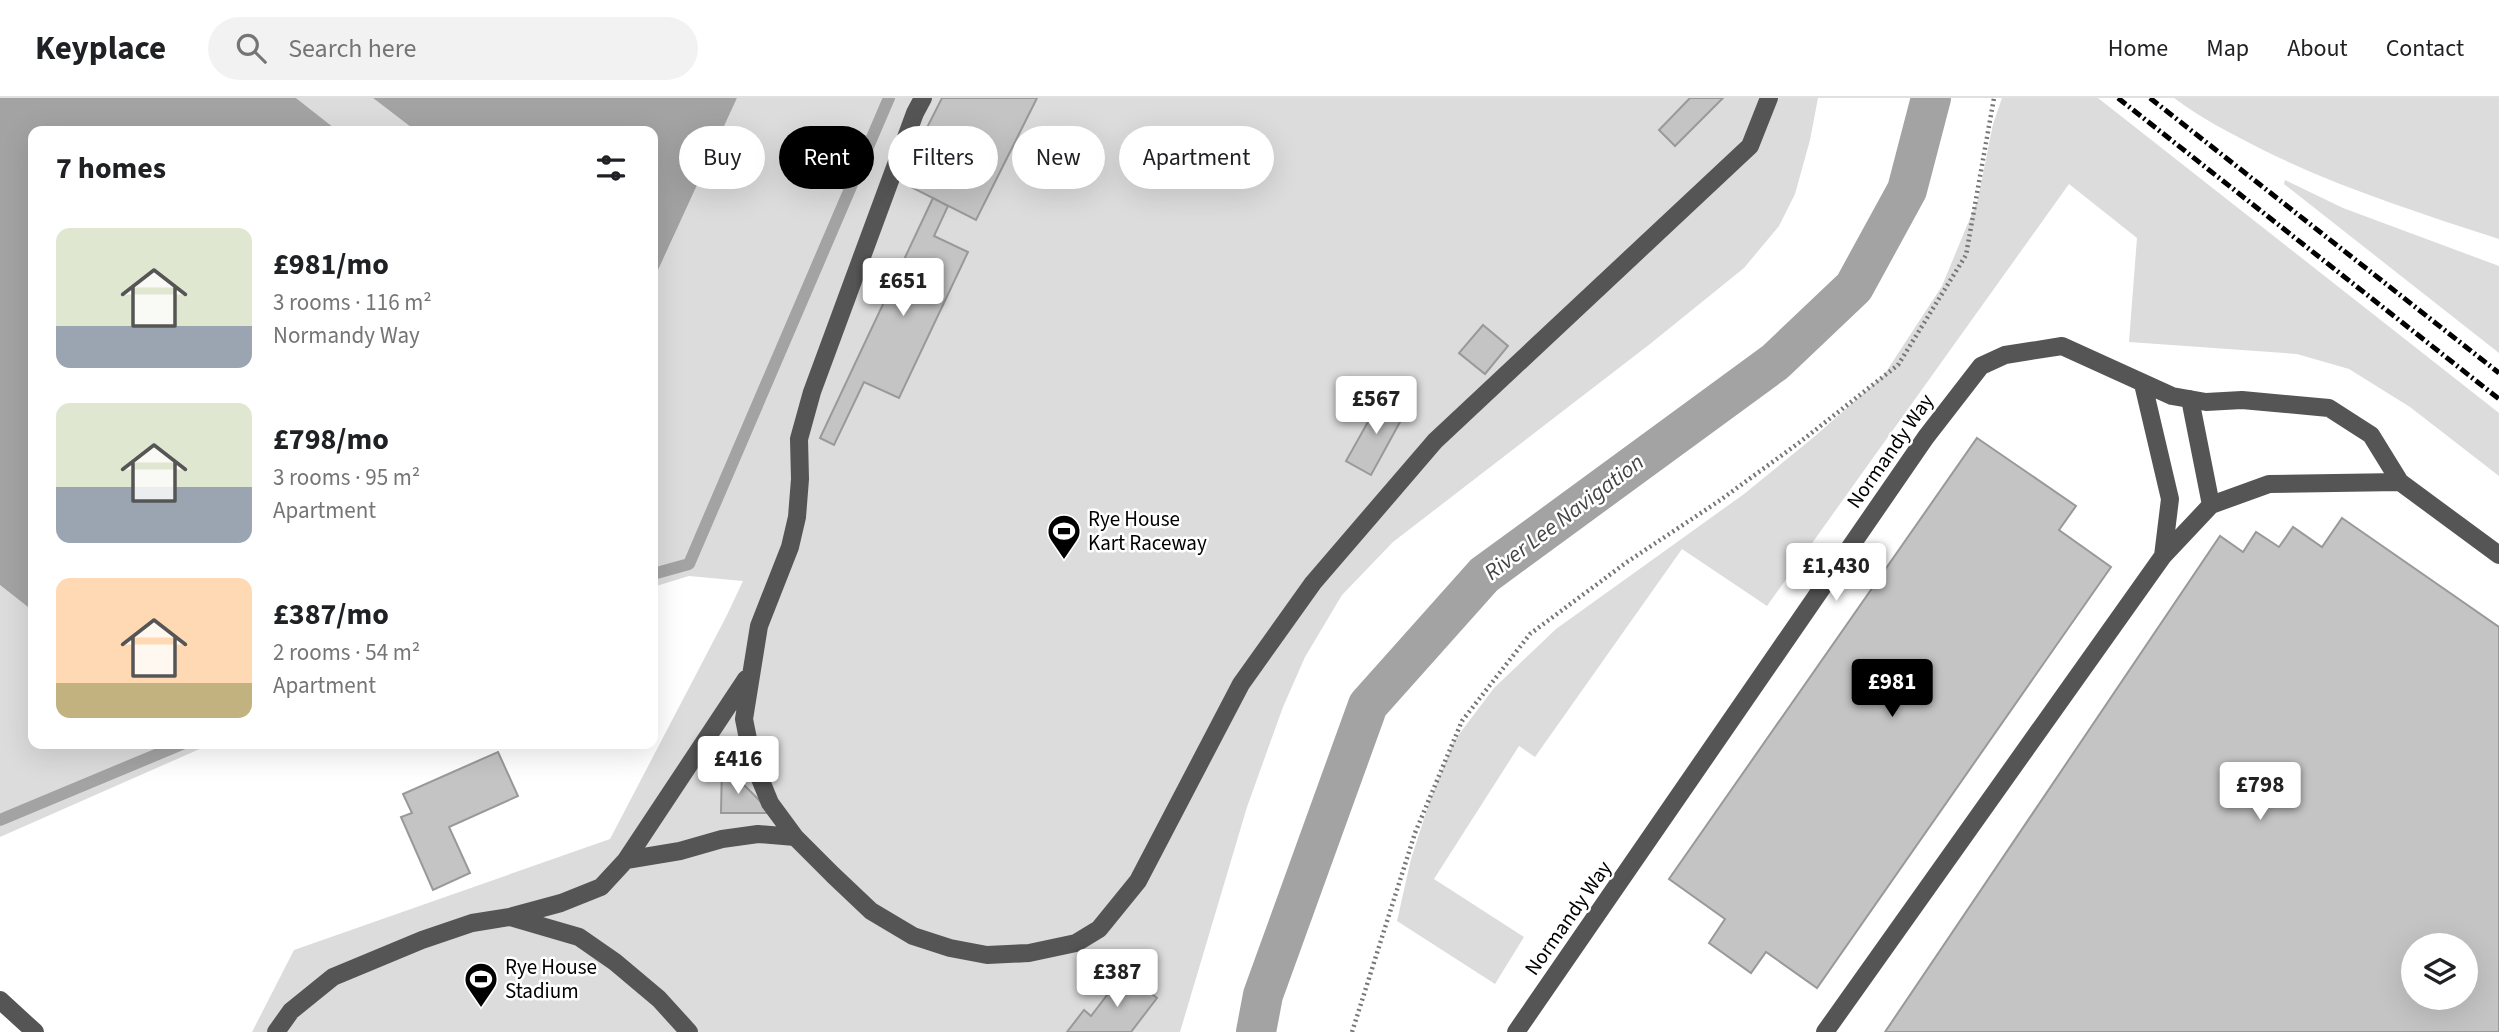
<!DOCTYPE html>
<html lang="en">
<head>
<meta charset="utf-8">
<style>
	body { margin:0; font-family:"Source Sans 3",sans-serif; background:#f2f2f2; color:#202124; height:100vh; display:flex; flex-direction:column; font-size:26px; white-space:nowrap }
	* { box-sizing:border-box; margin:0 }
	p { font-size:23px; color:#757577 }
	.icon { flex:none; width:38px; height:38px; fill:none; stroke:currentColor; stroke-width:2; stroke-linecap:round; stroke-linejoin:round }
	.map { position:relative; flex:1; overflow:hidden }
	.details { position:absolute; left:28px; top:28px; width:630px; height:623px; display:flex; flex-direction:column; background:#fff; border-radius:14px; box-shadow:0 7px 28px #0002 }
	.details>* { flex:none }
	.hud { position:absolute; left:679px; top:28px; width:665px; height:63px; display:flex; gap:14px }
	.tools { position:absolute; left:2401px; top:835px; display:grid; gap:14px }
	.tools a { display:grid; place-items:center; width:77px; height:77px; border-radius:50%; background:#fff; box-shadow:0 7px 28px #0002; font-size:35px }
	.price { position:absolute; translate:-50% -60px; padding:0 16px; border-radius:7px; background:#fff; color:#222; font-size:23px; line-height:46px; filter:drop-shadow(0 2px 4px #0008) }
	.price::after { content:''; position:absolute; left:50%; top:42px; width:21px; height:16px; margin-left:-10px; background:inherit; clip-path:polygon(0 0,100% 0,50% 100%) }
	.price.active { background:#000; color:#fff }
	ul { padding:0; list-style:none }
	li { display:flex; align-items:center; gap:21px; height:175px; padding:0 28px }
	li span { display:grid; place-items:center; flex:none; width:196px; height:140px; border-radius:14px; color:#555 }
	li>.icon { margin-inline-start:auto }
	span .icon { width:84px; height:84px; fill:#fffc; stroke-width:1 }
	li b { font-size:30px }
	h2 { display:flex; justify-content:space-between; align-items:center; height:84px; padding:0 28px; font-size:30px }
	.tag { padding:0 24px; border-radius:32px; background:#fff; box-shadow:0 7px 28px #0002; font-size:24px; line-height:63px }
	.tag.active { background:#000; color:#fff }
	header { display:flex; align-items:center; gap:42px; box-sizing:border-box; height:98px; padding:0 35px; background:#fff; border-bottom:2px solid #e0e0e0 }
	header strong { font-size:33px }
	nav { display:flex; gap:38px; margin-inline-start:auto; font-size:24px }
	.search { width:490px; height:63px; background:#f2f2f2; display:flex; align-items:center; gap:18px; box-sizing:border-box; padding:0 24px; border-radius:38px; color:#757577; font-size:26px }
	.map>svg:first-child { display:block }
</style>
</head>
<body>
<header>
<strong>Keyplace</strong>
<div class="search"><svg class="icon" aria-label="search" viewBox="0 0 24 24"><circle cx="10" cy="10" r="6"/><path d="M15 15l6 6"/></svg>Search here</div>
<nav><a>Home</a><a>Map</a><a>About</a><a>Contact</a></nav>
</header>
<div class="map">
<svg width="2499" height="934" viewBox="0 0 2499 934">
	<rect width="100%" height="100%" fill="#fff"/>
	<path fill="#dcdcdc" d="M296 0H373L416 33H338Z
		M737 0H1818L1810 42 1795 96 1779 128 1744 170 1650 246 1393 444 1342 497 1305 559 1283 609 1247 709 1180 934H252L294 852 610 741 726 519 743 483 689 478 653 489V183Z
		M2002 0H2098L2499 315V378L2410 309 2349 271 2297 256 2129 244 2137 140 2069 86 1767 508 1682 451 1535 659 1519 648 1434 781 1524 839 1495 886 1397 823 1411 761 1430 702 1454 643 1494 590 1556 531 1744 396 1814 339 1884 277 1942 188 1978 101 1993 26Z
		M2174 0H2499V141C2419 115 2338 89 2263 52 2232 36 2202 21 2174 0Z
		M2285 82 2343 110 2499 168V255L2284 86Z
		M0 487 33 513V646H211L0 739Z"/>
	<path fill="#a3a3a3" d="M0 0H296L338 33H33V513L0 487Z
		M373 0H737L653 183V33H416Z"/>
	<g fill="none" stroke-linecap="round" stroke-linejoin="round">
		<path stroke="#a3a3a3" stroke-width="12" d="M653 476 689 466 889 0
			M0 722 182 646"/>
		<path stroke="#a3a3a3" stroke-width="40" d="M1256 934 1263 897 1368 607 1484 477 1775 264 1854 189 1907 92 1931 0"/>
	</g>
	<path fill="#c4c4c4" stroke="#999" stroke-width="2" fill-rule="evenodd" d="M942 0H1037L976 122 913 90 931 81 907 69Z
		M1690 0H1723L1675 48 1659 32Z
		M933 100 948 108 934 138 968 154 899 300 864 284 834 347 820 340Z
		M1483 227 1508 248 1485 276 1459 255Z
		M1382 299 1406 313 1371 377 1346 363Z
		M1977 340 2076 408 2059 432 2111 469 1817 890 1766 854 1751 875 1709 845 1725 821 1669 781Z
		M2342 420 2499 529V934H1885L2220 438 2243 454 2256 434 2279 449 2293 429 2322 449ZM2413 847H2466V900H2413Z
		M498 654 518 698 449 729 470 775 433 792 401 719 412 715 403 696Z
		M722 665 772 715H721Z
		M1124 875 1157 900 1131 934H1067L1084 912 1091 918Z"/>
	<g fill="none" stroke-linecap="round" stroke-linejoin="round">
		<path stroke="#777" stroke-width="4.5" stroke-dasharray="2 3.5" stroke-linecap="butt" d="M1352 934 1415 735 1462 623 1530 536 1627 464 1719 403 1800 344 1898 267 1966 157 1994 0"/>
		<path stroke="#555" stroke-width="18" d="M923 0 915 15 812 294 799 341 800 381 797 419 790 449 759 528 744 621 752 661 770 705 795 739 833 777 871 813 913 838 950 850 987 857 1029 855 1076 845 1099 831 1138 783 1241 586 1313 485 1435 343 1750 48 1769 0
			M2190 301 2211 407
			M2163 458 2211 407 2269 386 2400 384
			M626 762 746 581
			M513 818 561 805 601 789 626 762 680 753 722 741 758 736 795 739
			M0 902 35 934
			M276 934 291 913 333 879 422 842 472 825 510 819 579 839 615 864 659 901 689 934
			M1516 934 1926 339 1981 268 2005 257 2062 248 2172 298 2206 304 2242 302 2329 310 2371 337 2400 384 2499 457
			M1825 934 2163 458 2170 401 2143 286"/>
		<path stroke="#000" stroke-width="5" stroke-dasharray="10 3.5 2 3.5" stroke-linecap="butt" d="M2118 0 2499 301
			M2150 0 2499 275"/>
	</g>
	<defs>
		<symbol id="stadium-pin" viewBox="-11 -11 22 30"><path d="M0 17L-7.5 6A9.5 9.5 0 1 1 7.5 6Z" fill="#000" stroke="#fff"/><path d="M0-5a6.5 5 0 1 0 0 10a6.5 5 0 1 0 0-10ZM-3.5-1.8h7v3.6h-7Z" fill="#fff"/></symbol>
	</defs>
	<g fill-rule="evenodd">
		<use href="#stadium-pin" x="1045" y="414" width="38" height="52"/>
		<use href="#stadium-pin" x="462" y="862" width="38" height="52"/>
	</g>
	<g text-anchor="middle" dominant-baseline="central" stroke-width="5" stroke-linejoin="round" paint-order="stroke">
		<g font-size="21" fill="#000" stroke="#fff">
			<text transform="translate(1890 353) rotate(-55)">Normandy Way</text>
			<text transform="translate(1568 820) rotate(-55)">Normandy Way</text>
		</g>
		<g font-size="21" fill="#000" stroke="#fff" text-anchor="start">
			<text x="1088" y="421">Rye House<tspan x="1088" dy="24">Kart Raceway</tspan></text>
			<text x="505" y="869">Rye House<tspan x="505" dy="24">Stadium</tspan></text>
		</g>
		<g font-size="23" font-style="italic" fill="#444" stroke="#fff">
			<text transform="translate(1564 419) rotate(-37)">River Lee Navigation</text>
		</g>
	</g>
</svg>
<div class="tools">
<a><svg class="icon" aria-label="layers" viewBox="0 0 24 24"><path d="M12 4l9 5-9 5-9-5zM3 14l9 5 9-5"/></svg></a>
</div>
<b class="price" style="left:903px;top:220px">£651</b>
<b class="price" style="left:1376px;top:338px">£567</b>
<b class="price" style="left:1836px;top:505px">£1,430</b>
<b class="price active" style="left:1892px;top:621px">£981</b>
<b class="price" style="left:738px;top:698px">£416</b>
<b class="price" style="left:2260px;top:724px">£798</b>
<b class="price" style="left:1117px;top:911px">£387</b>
<div class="hud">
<a class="tag">Buy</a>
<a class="tag active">Rent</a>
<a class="tag">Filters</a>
<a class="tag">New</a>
<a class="tag">Apartment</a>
</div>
<section class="details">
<h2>7 homes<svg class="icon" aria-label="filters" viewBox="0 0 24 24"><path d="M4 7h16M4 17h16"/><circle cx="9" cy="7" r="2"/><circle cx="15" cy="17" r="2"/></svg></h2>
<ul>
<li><span style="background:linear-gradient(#dfe7d0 70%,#9aa5b1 0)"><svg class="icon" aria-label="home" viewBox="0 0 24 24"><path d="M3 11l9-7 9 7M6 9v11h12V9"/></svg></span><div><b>£981/mo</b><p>3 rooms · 116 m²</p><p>Normandy Way</p></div></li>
<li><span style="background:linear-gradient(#dfe7d0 60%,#9aa5b1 0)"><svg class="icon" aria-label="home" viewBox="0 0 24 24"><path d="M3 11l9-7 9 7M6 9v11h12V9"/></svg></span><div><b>£798/mo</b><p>3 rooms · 95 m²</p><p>Apartment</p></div></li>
<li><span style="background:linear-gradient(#ffd9b3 75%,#c2b280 0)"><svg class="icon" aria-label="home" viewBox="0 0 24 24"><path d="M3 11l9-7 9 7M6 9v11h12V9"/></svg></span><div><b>£387/mo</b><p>2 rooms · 54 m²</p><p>Apartment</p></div></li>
</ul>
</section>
</div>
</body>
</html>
